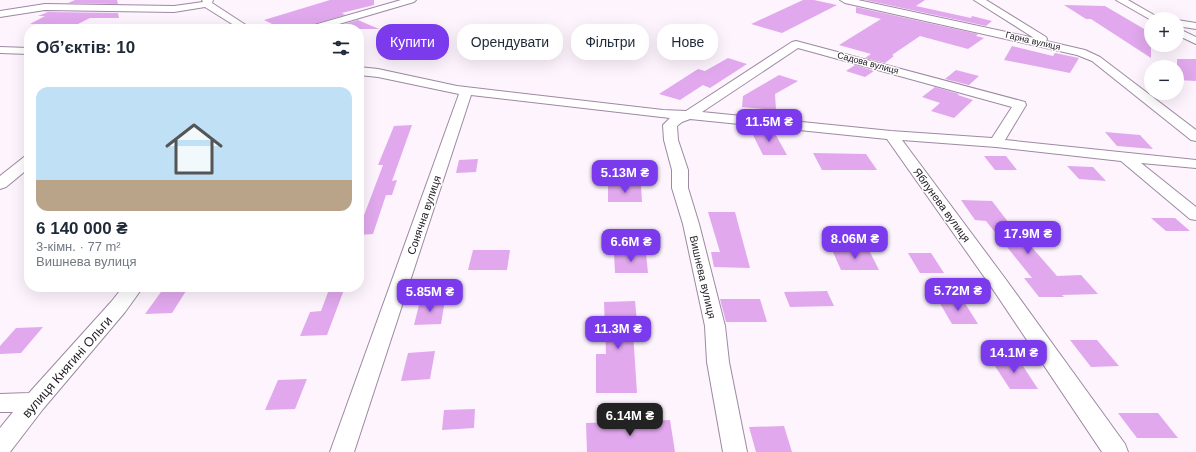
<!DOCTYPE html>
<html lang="uk">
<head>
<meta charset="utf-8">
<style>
	body { margin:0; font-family:Arial,sans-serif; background:#f2f2f3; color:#1f2937; height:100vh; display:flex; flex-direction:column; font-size:15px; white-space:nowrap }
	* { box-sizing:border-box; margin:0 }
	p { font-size:13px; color:#747a83 }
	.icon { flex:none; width:22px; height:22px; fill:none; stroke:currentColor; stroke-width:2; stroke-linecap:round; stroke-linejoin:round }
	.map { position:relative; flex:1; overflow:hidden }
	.side { position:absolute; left:24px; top:24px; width:340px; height:268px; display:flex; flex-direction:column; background:#fff; border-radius:16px; box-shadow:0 4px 16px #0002 }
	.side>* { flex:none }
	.hud { position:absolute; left:376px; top:24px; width:380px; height:36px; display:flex; gap:8px }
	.controls { position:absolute; left:1144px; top:12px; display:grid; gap:8px }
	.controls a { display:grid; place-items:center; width:40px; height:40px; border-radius:50%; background:#fff; box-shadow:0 4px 16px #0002; font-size:20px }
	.price { position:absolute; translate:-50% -34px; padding:0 9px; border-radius:8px; background:#7c3aed; color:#fff; font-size:13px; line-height:26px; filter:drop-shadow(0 1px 2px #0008) }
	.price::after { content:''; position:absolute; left:50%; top:24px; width:12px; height:9px; margin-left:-6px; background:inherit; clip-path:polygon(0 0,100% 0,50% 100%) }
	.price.current { background:#222; color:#fff }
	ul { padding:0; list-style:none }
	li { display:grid; align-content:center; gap:8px; height:212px; padding:0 12px }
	li span { display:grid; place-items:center; height:124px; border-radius:12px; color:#555 }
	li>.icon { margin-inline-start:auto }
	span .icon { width:72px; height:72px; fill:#fffc; stroke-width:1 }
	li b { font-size:17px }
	h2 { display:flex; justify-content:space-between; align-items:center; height:48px; padding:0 12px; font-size:17px }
	.pill { padding:0 14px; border-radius:16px; background:#fff; box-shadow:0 4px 16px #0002; font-size:14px; line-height:36px }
	.pill.current { background:#7c3aed; color:#fff }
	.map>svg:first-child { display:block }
</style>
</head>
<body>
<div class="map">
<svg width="1196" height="452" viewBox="0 0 1196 452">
	<rect width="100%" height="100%" fill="#fdf4fe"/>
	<path fill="#e1a8ed" d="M75 0H117L118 4 68 3Z
		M330 0H374V5L342 13 345 15 307 26 305 29H282L264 20Z
		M803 0H814L837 5 782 33 751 24Z
		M865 0H925L916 6 971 18 972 16 992 21 986 26Z
		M1064 5 1105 6 1151 33V58L1091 19H1086Z
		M856 7 978 34 976 36 984 38 968 49 920 36 892 55 894 56 885 63 865 58 871 54 839 45 881 19 856 13Z
		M48 12 118 13 119 18H90L78 24H30L45 16H38Z
		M358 20 379 29H327Z
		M1012 46 1053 56 1055 53 1079 58 1070 73 1004 60Z
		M728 58 747 64 710 88 703 85 680 100 659 94 698 69 705 71Z
		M1177 59H1196V81L1177 80Z
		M855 65 874 71 865 77 846 71Z
		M956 70 979 76 969 85 945 79Z
		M779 75 798 81 775 94 776 110 742 107 743 96Z
		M935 87 959 94 958 95 973 100 954 118 931 111 940 103 922 97Z
		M412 125 392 181 397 180 392 195H386L373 234 359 235V218H363L383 165H378L394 126Z
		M773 130 787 155H763L751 131Z
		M1105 132 1140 135 1153 149 1117 146Z
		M813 153 866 154 877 170H822Z
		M984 156H1006L1017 170H995Z
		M478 159 476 172 456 173 459 160Z
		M1067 166 1093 167 1106 181 1079 179Z
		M608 186H641L642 202H608Z
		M961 200 992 201 1019 236H1022L1057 276 1081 275 1098 294 1062 295 1064 297H1039L1024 278H1032L986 221 975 220Z
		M708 212H735L750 268 714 267 711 252H720Z
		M1151 218H1175L1190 231H1166Z
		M473 250H510L507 270H468Z
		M832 250H869L879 270H841Z
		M614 253H646L648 273H615Z
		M908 253H931L944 273H920Z
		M330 287H345L327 335 300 336 310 312 321 311Z
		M186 291 172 313 145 314 161 292Z
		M827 291 834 306 790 307 784 292Z
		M720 299H760L767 322H726Z
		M445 300 441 324 414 325 420 301Z
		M938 300H963L978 324H952Z
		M635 301 638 332H633L637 393H596V354H606L604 302Z
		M43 327 21 353 0 354V346L16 328Z
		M1070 340H1097L1119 366 1091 367Z
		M435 351 430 379 401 381 408 353Z
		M991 360H1019L1038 389H1010Z
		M307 379 295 409 265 410 278 380Z
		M475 409 474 428 442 430 444 410Z
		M1118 413H1158L1178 438H1137Z
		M670 420 675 452H587L586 423Z
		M784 426 792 452H756L749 427Z"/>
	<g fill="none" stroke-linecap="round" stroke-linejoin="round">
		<defs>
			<path id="minor" d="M202 0H213L212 3 252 29H240L205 7 174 12 45 10 0 17V11L45 4 174 6 203 2Z
				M401 0H416L414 2 322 29H306L307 27Z
				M840 0H858L1034 38 974 0H986L1046 37 1047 39 1046 41 1085 50 1100 57 1196 130V141L1191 140 1092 61 1077 55 845 3Z
				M1116 0H1128L1161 19H1151V20Z
				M1177 20 1196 23V29L1177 26Z
				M1177 28 1196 37V44L1177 35Z
				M796 41 1025 102 1026 105 1005 140 1196 160V168L1141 163 1196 207V220L1190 219 1121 161 996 147 902 140 1004 277 1125 444 1128 452H1102L990 285 887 139 690 119 682 122 677 126 678 140 688 170V188L699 224 725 326 729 362 747 452H723L707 362 705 326 683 224 672 188V170L664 140 663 125 670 118 471 95 354 452H330L459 94 378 77 359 75V67L378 69 457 86 663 110 686 111 792 42ZM798 48 1012 107 992 138 891 131 702 112Z
				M0 47 29 48V54L0 53Z
				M29 156V168L6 187 0 189V176L24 157Z
				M123 287H143L125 312 43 409 10 452H0V428L13 412H0V394L29 393 111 302Z"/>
		</defs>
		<use href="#minor" stroke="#9d89a2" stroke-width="2"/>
		<use href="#minor" fill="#fff" fill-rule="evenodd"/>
	</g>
	<g text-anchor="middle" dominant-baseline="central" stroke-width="3" stroke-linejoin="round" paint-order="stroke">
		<g font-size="9" fill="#211923" stroke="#fff">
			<text transform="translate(1033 41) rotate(13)">Гарна вулиця</text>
			<text transform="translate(868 63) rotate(15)">Садова вулиця</text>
		</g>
		<g font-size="11" fill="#211923" stroke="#fff">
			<text transform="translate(942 205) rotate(54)">Яблунева вулиця</text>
			<text transform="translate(424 215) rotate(-71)">Сонячна вулиця</text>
			<text transform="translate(703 277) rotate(77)">Вишнева вулиця</text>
		</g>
		<g font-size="13" fill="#211923" stroke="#fff">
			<text transform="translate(67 367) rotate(-49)">вулиця Княгині Ольги</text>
		</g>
	</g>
</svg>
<div class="controls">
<a>+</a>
<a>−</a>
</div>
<b class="price" style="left:769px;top:143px">11.5M ₴</b>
<b class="price" style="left:625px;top:194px">5.13M ₴</b>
<b class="price" style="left:1028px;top:255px">17.9M ₴</b>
<b class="price" style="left:855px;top:260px">8.06M ₴</b>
<b class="price" style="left:631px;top:263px">6.6M ₴</b>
<b class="price" style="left:958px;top:312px">5.72M ₴</b>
<b class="price" style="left:430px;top:313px">5.85M ₴</b>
<b class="price" style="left:618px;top:350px">11.3M ₴</b>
<b class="price" style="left:1014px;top:374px">14.1M ₴</b>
<b class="price current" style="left:630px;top:437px">6.14M ₴</b>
<div class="hud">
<a class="pill current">Купити</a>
<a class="pill">Орендувати</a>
<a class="pill">Фільтри</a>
<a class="pill">Нове</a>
</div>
<section class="side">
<h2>Об’єктів: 10<svg class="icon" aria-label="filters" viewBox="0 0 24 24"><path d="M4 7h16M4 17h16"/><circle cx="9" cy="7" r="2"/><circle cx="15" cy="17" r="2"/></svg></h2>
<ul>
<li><span style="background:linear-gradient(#bfe0f5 75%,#b9a48a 0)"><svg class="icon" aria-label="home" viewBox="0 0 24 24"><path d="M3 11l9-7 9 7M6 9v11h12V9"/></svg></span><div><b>6 140 000 ₴</b><p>3-кімн. · 77 m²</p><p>Вишнева вулиця</p></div></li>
</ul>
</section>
</div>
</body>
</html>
